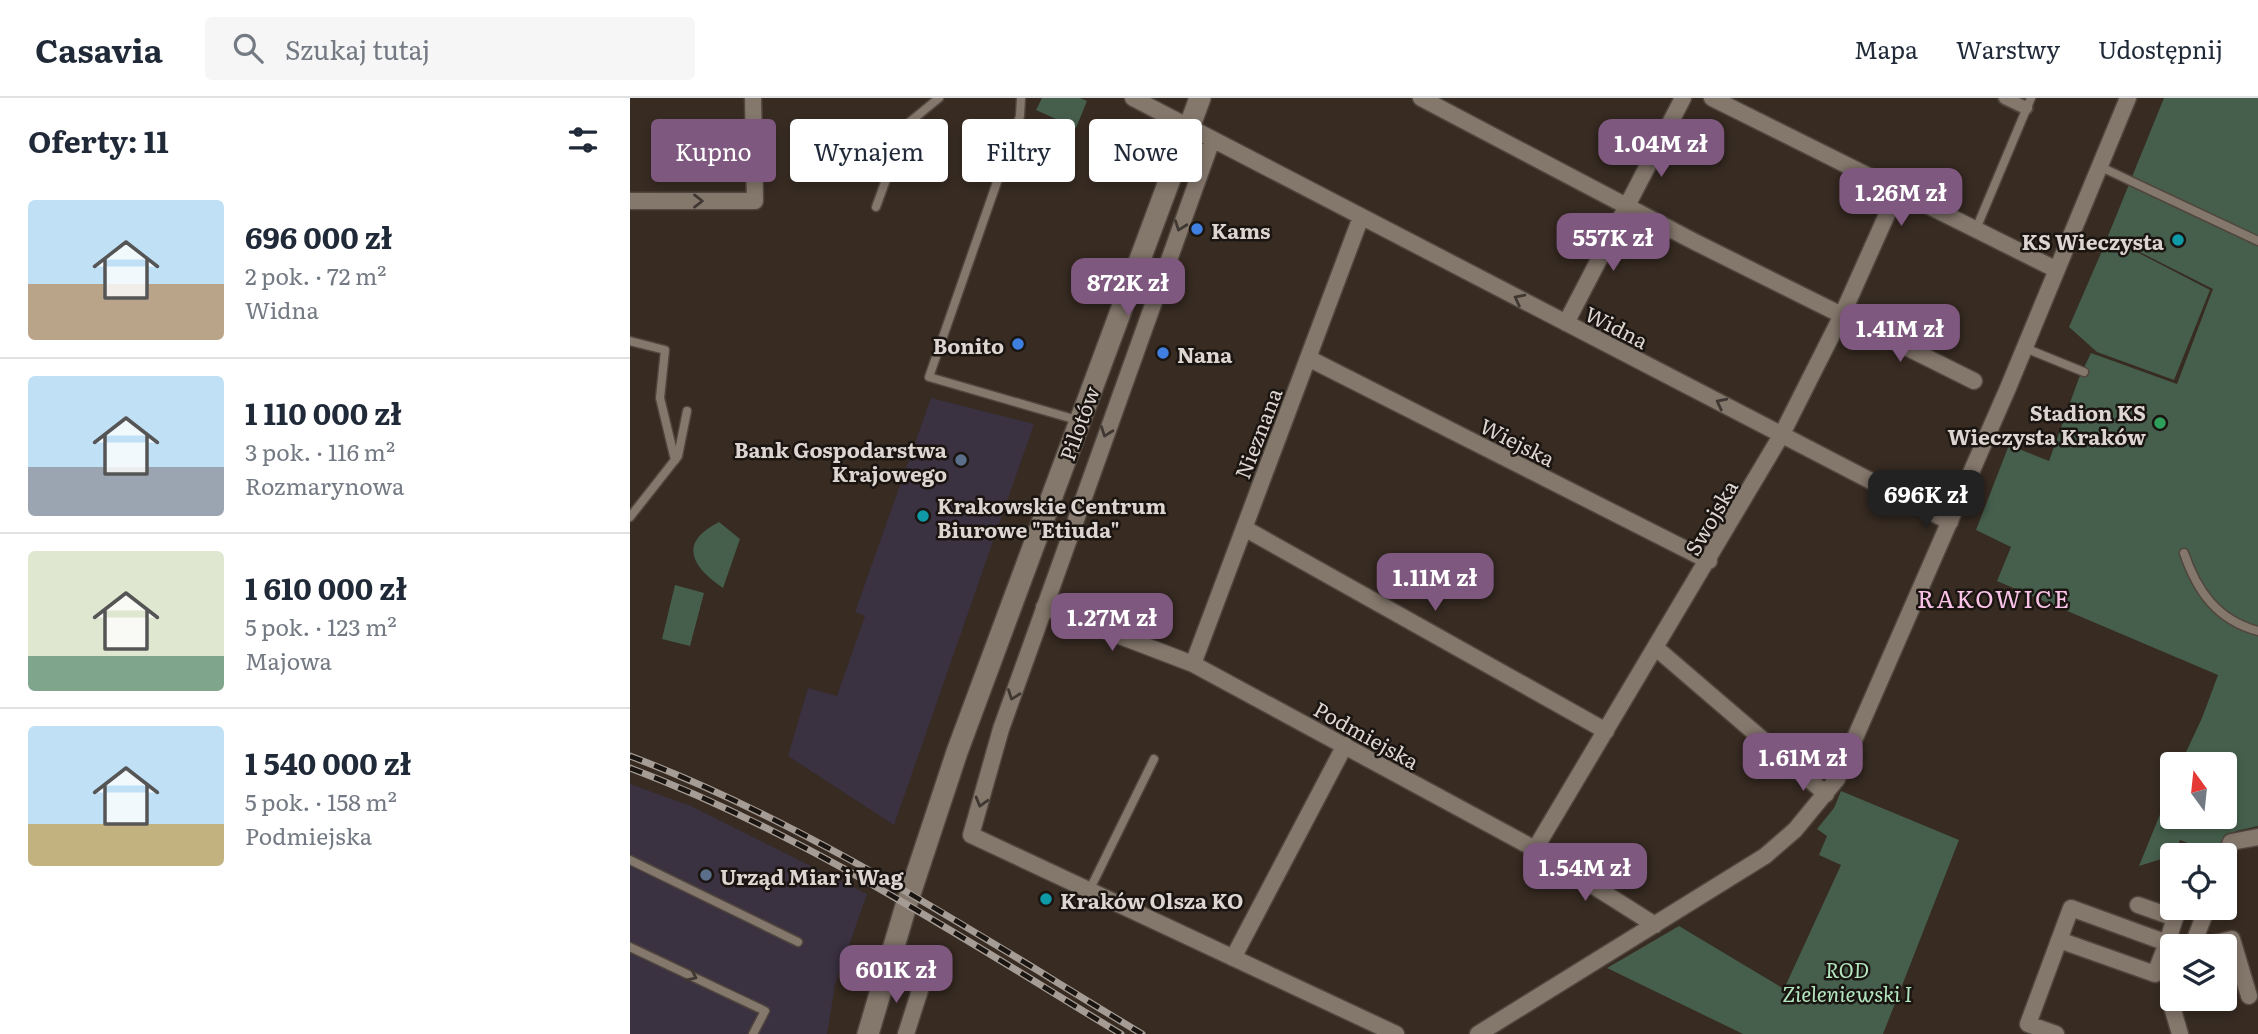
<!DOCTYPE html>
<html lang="pl">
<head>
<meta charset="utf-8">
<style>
	body { margin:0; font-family:Literata,serif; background:#f6f6f7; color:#1f2937; height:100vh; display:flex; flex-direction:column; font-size:26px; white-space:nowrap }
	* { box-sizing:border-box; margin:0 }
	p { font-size:23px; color:#747a83 }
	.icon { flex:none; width:38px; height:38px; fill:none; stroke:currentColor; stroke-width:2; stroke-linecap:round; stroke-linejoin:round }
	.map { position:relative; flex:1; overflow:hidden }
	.side { display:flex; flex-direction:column; background:#fff; width:630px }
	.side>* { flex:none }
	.banner { position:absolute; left:21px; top:21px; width:665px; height:63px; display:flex; gap:14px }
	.needle { width:46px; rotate:345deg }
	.fabs { position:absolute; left:1530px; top:654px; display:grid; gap:14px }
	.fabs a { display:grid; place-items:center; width:77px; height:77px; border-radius:7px; background:#fff; box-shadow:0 4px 10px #0003; font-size:35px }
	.price { position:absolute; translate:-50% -60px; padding:0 16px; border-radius:14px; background:#7e587e; color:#fff; font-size:23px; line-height:46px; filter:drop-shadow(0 2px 4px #0008) }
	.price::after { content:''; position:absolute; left:50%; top:42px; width:21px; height:16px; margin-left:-10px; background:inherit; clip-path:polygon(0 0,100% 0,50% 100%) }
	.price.on { background:#222; color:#fff }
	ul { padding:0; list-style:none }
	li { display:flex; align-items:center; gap:21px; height:175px; padding:0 28px }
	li+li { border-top:2px solid #e0e1e3 }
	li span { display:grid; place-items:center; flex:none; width:196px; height:140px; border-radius:7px; color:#555 }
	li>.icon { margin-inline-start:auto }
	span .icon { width:84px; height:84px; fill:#fffc; stroke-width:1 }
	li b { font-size:30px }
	h2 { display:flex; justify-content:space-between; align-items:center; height:84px; padding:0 28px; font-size:30px }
	.chip { padding:0 24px; border-radius:7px; background:#fff; box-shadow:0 4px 10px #0003; font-size:24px; line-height:63px }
	.chip.on { background:#7e587e; color:#fff }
	header { display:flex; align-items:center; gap:42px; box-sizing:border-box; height:98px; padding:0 35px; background:#fff; border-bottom:2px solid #e0e1e3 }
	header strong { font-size:33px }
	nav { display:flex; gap:38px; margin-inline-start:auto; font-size:24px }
	.search { width:490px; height:63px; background:#f6f6f7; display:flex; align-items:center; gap:18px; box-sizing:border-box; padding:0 24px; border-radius:7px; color:#747a83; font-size:26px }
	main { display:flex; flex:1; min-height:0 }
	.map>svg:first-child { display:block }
</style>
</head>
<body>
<header>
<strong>Casavia</strong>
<div class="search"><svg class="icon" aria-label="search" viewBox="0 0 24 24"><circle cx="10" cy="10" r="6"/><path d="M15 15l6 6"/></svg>Szukaj tutaj</div>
<nav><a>Mapa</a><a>Warstwy</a><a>Udostępnij</a></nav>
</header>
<main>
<section class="side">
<h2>Oferty: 11<svg class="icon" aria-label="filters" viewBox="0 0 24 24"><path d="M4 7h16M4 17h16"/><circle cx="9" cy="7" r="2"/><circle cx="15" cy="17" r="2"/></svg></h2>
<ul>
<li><span style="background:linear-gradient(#bfe0f5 60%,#b9a48a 0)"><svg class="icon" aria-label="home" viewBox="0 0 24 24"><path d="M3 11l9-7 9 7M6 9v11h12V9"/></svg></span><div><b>696 000 zł</b><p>2 pok. · 72 m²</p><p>Widna</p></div></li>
<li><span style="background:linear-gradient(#bfe0f5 65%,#9aa5b1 0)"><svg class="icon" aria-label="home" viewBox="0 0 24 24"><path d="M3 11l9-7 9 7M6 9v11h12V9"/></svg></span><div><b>1 110 000 zł</b><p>3 pok. · 116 m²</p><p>Rozmarynowa</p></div></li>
<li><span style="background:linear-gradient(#dfe7d0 75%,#7fa58c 0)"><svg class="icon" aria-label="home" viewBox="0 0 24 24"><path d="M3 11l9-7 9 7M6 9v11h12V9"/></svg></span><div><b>1 610 000 zł</b><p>5 pok. · 123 m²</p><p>Majowa</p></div></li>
<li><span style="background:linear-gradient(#bfe0f5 70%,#c2b280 0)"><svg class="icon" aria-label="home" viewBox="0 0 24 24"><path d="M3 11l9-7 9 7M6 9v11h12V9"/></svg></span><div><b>1 540 000 zł</b><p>5 pok. · 158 m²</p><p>Podmiejska</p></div></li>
</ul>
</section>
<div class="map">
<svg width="1628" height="936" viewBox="0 0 1628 936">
	<rect width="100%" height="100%" fill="#372b22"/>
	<path fill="#3a3141" d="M301 300 404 326 264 727 158 658 178 590 207 598 235 518 225 514Z
		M0 686 61 708 237 796 205 887 197 936H0Z"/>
	<path fill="#455f4c" d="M412 0H450L457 3 446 30 406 12Z
		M1534 0H1628V728L1606 733 1591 747 1568 749 1550 742 1544 757 1509 768 1542 687V719H1594V667H1550L1572 620 1588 577 1367 483 1381 449 1346 432 1379 347 1419 363 1449 280 1461 255 1547 286 1583 191 1478 138Z
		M1478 139 1580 192 1544 282 1467 254 1439 229Z
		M89 424 110 441 93 490C60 468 49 444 89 424Z
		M45 487 74 495 60 548 32 541Z
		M1211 693 1329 742 1253 936H1113L977 870 1049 828 1154 891 1211 767 1189 757 1197 738 1187 731 1204 710Z"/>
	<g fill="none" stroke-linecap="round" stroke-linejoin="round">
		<defs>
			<path id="service" d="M391 0 390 18 299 279 447 322
				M1471 69 1628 143
				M246 109 276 27 309 0
				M1346 131 1401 0
				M0 243 35 252 30 300 45 362
				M1395 250 1454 274
				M0 419 48 358 57 313
				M1554 455C1567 493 1587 522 1628 533
				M0 762 168 844
				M459 793 524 661
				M0 849 135 913 123 936"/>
			<path id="pedestrian" d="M1375 0 1396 10"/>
			<path id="minor" d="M503 0 1320 424
				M791 0 1063 143 1344 283
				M1082 0 1427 172
				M582 42 371 631 341 737 766 936
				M0 103H125L123 0
				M936 225 1053 0
				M678 260 1079 463
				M614 430 976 633
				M414 509 563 566 905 751 1025 827
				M1026 550 1196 696
				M563 566 731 119
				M905 751 1152 336 1212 217 1267 94
				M1594 764 1601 744 1628 739
				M1429 842 1525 876 1537 845
				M1562 849 1577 810
				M1570 849 1602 841 1619 898
				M603 860 715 647
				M1542 895 1540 902 1550 936
				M276 936 291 889
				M848 936 1135 758 1165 732 1207 681 1378 290 1498 0
				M1426 936 1398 926 1441 810 1537 845 1545 820 1508 807"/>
			<path id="tertiary" d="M238 936 275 811 327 654 570 0"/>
		</defs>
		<use href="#service" stroke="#50463e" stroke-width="11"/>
		<use href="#pedestrian" stroke="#50463e" stroke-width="16"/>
		<use href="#minor" stroke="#50463e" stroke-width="19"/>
		<use href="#tertiary" stroke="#50463e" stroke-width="24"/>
		<use href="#service" stroke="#84776c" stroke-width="8"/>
		<use href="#pedestrian" stroke="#84776c" stroke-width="12"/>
		<use href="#minor" stroke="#84776c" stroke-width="16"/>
		<use href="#tertiary" stroke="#84776c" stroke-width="21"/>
		<defs>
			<path id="rail" d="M0 658C182 727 346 836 512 936
				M0 670C175 736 332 840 491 936"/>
		</defs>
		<use href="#rail" stroke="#a59c95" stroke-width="7"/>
		<use href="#rail" stroke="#1a1511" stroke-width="4.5" stroke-dasharray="13" stroke-linecap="butt"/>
	</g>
	<defs><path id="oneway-chevron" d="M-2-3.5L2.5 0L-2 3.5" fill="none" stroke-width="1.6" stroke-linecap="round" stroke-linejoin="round" transform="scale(1.75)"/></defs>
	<g stroke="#3f3731">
		<use href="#oneway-chevron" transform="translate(68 103)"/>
		<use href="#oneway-chevron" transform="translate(550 128) rotate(110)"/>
		<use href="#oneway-chevron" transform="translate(889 201) rotate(-153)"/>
		<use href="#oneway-chevron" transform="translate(1091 305) rotate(-153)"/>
		<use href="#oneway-chevron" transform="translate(476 334) rotate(110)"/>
		<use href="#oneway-chevron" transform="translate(383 597) rotate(110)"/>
		<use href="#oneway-chevron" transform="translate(351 704) rotate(106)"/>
		<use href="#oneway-chevron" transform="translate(62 878) rotate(25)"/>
	</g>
	<g fill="#3f7fe0" stroke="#1a1511" stroke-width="2.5">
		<circle cx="567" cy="131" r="7"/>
		<circle cx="388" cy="246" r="7"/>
		<circle cx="533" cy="255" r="7"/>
	</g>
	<g fill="#0f9aa8" stroke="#1a1511" stroke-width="2.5">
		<circle cx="1548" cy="142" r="7"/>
		<circle cx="293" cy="418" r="7"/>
		<circle cx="416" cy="801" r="7"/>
	</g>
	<circle fill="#2e9e5b" stroke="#1a1511" stroke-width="2.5" cx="1530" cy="325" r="7"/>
	<g fill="#5c6f8a" stroke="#1a1511" stroke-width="2.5">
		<circle cx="331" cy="362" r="7"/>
		<circle cx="76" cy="777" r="7"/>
	</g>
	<g text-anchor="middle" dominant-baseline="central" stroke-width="5" stroke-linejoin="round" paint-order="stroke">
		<g font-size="21" font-weight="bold" fill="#ddd6d0" stroke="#1a1511" text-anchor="start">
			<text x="581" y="131">Kams</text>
			<text x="1534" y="142" text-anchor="end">KS Wieczysta</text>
			<text x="374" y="246" text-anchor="end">Bonito</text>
			<text x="547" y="255">Nana</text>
			<text x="1516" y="313" text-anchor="end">Stadion KS<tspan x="1516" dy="24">Wieczysta Kraków</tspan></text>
			<text x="317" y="350" text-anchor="end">Bank Gospodarstwa<tspan x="317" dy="24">Krajowego</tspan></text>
			<text x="307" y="406">Krakowskie Centrum<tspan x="307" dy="24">Biurowe "Etiuda"</tspan></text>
			<text x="90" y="777">Urząd Miar i Wag</text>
			<text x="430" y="801">Kraków Olsza KO</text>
		</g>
		<g font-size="21" fill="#ddd6d0" stroke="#1a1511">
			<text transform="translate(987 228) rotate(27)">Widna</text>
			<text transform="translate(448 325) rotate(-70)">Pilotów</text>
			<text transform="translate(627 335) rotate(-69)">Nieznana</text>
			<text transform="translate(888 343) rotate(27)">Wiejska</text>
			<text transform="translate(1080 419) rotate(-60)">Swojska</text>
			<text transform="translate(737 636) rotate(29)">Podmiejska</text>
		</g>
		<g font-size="21" font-style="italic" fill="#b3e7c0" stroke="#1a1511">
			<text x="1217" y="870">ROD<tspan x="1217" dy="24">Zieleniewski I</tspan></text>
		</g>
		<g font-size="24" letter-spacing="2" fill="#fac2e7" stroke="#1a1511">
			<text x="1364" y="499">RAKOWICE</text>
		</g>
	</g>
</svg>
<div class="fabs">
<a><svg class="needle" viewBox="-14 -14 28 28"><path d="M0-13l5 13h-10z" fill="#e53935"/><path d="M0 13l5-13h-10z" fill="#747a83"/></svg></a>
<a><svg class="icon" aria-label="locate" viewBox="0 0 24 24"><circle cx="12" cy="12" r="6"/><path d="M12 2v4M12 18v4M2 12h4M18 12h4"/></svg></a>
<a><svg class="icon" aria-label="layers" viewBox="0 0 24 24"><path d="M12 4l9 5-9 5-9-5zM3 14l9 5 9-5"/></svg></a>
</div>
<b class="price" style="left:1031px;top:81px">1.04M zł</b>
<b class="price" style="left:1271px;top:130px">1.26M zł</b>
<b class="price" style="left:983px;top:175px">557K zł</b>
<b class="price" style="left:498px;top:220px">872K zł</b>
<b class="price" style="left:1270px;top:266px">1.41M zł</b>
<b class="price on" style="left:1296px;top:432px">696K zł</b>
<b class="price" style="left:805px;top:515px">1.11M zł</b>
<b class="price" style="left:482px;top:555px">1.27M zł</b>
<b class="price" style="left:1173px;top:695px">1.61M zł</b>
<b class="price" style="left:955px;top:805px">1.54M zł</b>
<b class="price" style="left:266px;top:907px">601K zł</b>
<div class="banner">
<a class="chip on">Kupno</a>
<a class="chip">Wynajem</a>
<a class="chip">Filtry</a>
<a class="chip">Nowe</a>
</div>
</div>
</main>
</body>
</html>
